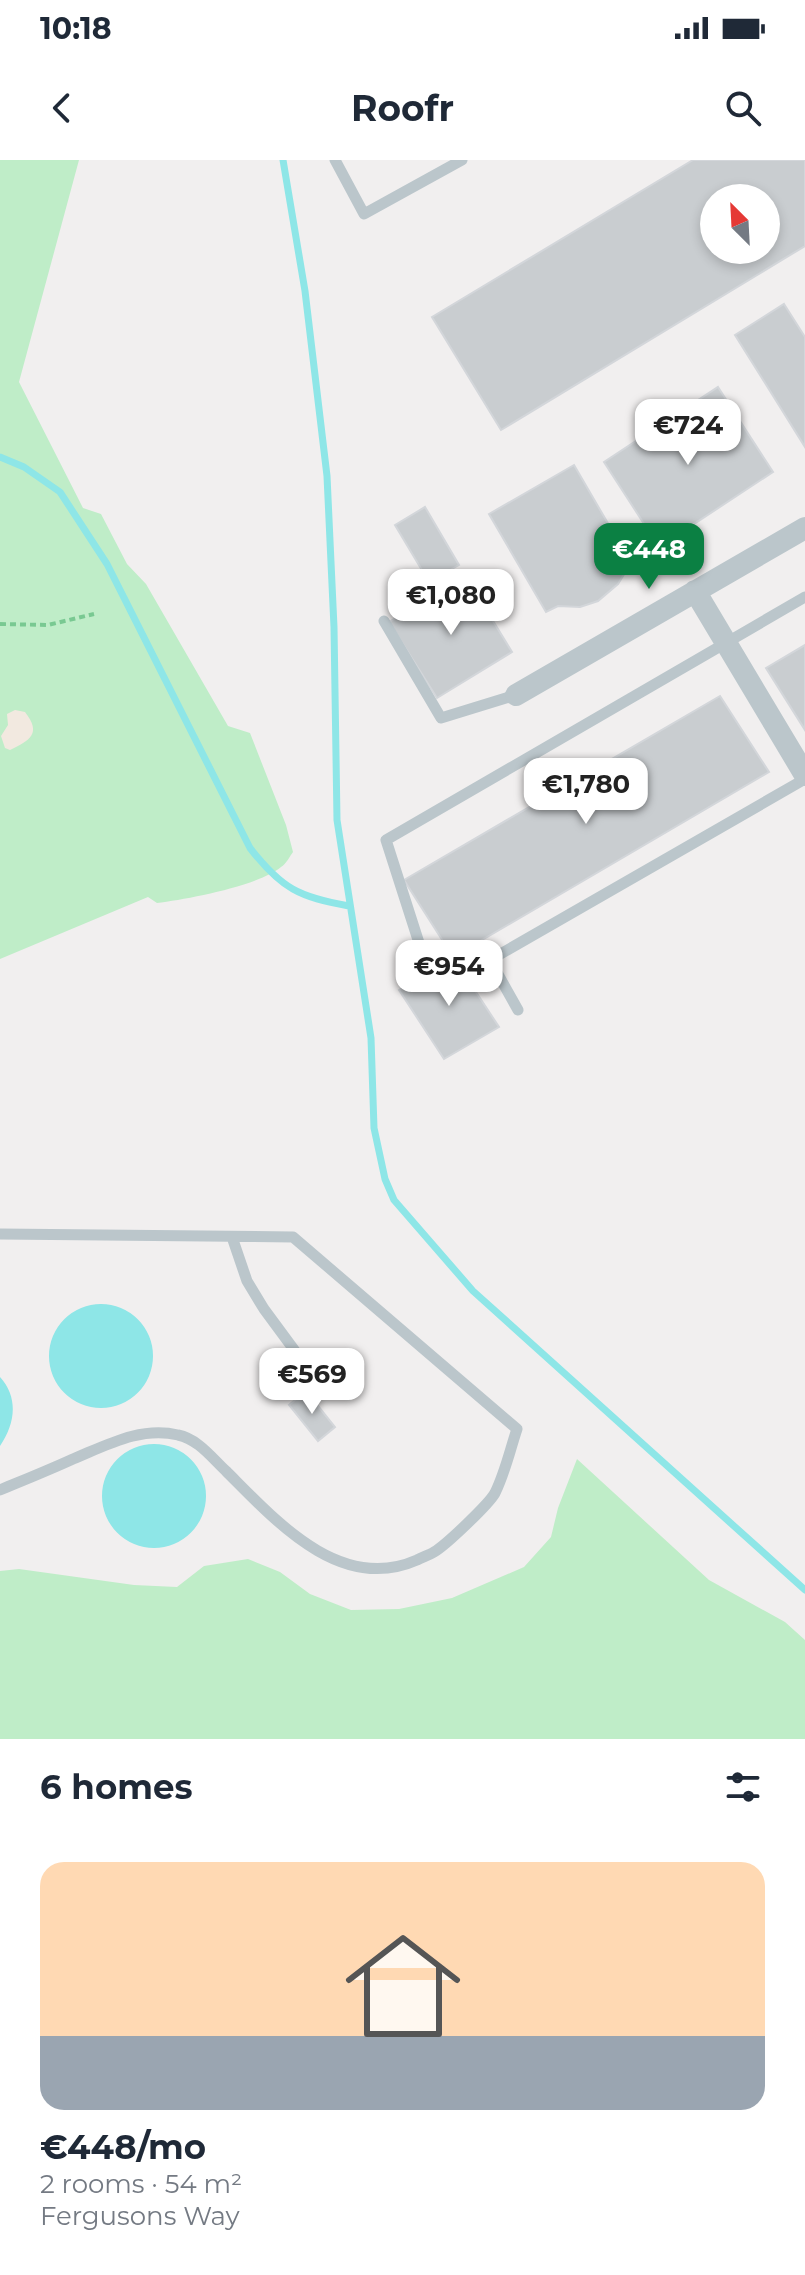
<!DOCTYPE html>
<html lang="en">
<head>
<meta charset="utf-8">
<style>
	body { margin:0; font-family:Montserrat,sans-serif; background:#f2f2f3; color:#1f2937; height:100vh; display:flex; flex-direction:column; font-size:30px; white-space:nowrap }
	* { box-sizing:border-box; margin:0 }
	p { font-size:26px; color:#747a83 }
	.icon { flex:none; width:44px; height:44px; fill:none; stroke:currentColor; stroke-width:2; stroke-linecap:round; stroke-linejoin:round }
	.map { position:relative; height:1579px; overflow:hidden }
	.drawer { display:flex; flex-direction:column; background:#fff; flex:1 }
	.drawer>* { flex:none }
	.needle { width:52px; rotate:336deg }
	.fabs { position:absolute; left:700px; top:24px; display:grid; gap:16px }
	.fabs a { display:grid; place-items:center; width:80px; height:80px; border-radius:50%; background:#fff; box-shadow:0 4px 12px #0003; font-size:40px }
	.price { position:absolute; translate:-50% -68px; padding:0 18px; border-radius:16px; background:#fff; color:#222; font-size:26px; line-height:52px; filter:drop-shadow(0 2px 4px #0008) }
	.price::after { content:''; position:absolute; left:50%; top:48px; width:24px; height:18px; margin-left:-12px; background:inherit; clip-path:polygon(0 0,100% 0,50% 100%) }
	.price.selected { background:#0b8043; color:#fff }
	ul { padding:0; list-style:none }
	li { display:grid; align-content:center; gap:16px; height:424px; padding:0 40px }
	li span { display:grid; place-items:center; height:248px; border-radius:24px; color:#555 }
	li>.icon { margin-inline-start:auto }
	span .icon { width:144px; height:144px; fill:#fffc; stroke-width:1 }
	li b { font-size:34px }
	h2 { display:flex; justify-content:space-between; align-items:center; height:96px; padding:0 40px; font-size:34px }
	.status { display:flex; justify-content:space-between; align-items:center; height:56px; padding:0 40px; background:#fff; direction:ltr }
	.status svg { height:22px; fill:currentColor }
	header { display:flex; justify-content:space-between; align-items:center; height:104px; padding:0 40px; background:#fff; font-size:36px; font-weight:700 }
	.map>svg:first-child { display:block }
</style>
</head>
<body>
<div class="status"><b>10:18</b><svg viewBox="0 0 49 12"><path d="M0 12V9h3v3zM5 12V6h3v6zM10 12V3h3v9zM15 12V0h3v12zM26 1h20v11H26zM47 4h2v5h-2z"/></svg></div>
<header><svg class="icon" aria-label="back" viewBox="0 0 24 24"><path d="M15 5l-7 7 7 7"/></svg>Roofr<svg class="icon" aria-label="search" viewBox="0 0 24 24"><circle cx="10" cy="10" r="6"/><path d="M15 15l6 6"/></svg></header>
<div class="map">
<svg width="805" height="1579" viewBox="0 0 805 1579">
	<rect width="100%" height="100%" fill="#f1efef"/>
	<path fill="#bfedc8" d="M0 0H79L19 222 83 348 101 354 127 404 146 424 228 566 250 573 286 665 293 692C290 696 286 704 281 707 258 726 188 739 157 743L148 737 0 799Z
		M577 1299 709 1420 785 1462 805 1480V1579H0V1411L19 1409 134 1425 177 1427 204 1406 248 1399 280 1412 310 1434 351 1450 399 1449 452 1438 524 1407 551 1377 558 1348Z"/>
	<path fill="#f2e9e0" d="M15 550 25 552C42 574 30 580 10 590L5 588 1 576 8 565 7 554Z"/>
	<path fill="#8ee6e7" d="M49 1196a52 52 0 1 1 104 0a52 52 0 1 1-104 0Z
		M0 1217C19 1238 15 1264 0 1286Z
		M102 1336a52 52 0 1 1 104 0a52 52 0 1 1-104 0Z"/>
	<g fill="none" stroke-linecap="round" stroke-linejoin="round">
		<path stroke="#8ee6e7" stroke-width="7" d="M283 0 305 131 327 316 334 467 337 660 371 878 374 968 385 1019 394 1040 473 1131 805 1430
			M0 297 24 307 60 332 107 404 250 688C282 729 299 737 349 746"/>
	</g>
	<path fill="#c9cdd0" stroke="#d3d6da" stroke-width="2" fill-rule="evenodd" d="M693 0H805V86L501 270 432 157ZM714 38H766V90H714Z
		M784 144 805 177V287L735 175Z
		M718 227 773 312 659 387 604 302Z
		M574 305 631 403 618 424 598 441 580 447 558 446 546 452 489 354Z
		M425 347 459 405 429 422 395 365Z
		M465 415 512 492 437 538 389 462Z
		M805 485V570L766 508Z
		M720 536 769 612 453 797 404 720Z
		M453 797 499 867 444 899 399 830Z
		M306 1231 335 1267 318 1281 289 1245Z"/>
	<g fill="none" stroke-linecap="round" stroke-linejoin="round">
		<path stroke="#79c992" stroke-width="4" stroke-dasharray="6 4" stroke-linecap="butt" d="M0 464 48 465 94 454"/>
		<path stroke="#bbc6cb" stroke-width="11" d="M335 0 364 54 462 0
			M384 461 441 558 516 535
			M429 803 420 786 386 680 805 437
			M518 850 490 800 805 619
			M0 1074 293 1077 517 1269C510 1290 505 1313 495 1333 489 1344 446 1385 434 1392 429 1395 423 1397 417 1400 340 1434 275 1360 226 1311 212 1298 198 1279 178 1275 141 1266 107 1285 73 1299 49 1310 24 1320 0 1330
			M232 1077 247 1121 264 1149 309 1210"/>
		<path stroke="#bbc6cb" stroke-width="22" d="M695 431 805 615
			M516 535 805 368"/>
	</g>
</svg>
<div class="fabs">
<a><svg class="needle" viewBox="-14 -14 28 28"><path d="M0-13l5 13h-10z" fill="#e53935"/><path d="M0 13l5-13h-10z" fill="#747a83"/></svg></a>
</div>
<b class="price" style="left:688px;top:307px">€724</b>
<b class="price selected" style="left:649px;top:431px">€448</b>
<b class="price" style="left:451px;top:477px">€1,080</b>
<b class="price" style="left:586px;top:666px">€1,780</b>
<b class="price" style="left:449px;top:848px">€954</b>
<b class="price" style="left:312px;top:1256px">€569</b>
</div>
<section class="drawer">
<h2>6 homes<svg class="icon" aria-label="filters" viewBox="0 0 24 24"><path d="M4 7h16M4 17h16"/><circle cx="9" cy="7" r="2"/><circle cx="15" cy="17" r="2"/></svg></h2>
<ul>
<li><span style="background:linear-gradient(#ffd9b3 70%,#9aa5b1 0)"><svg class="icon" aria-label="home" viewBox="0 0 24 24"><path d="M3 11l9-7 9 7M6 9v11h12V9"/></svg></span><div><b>€448/mo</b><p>2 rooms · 54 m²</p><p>Fergusons Way</p></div></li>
</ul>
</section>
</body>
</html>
